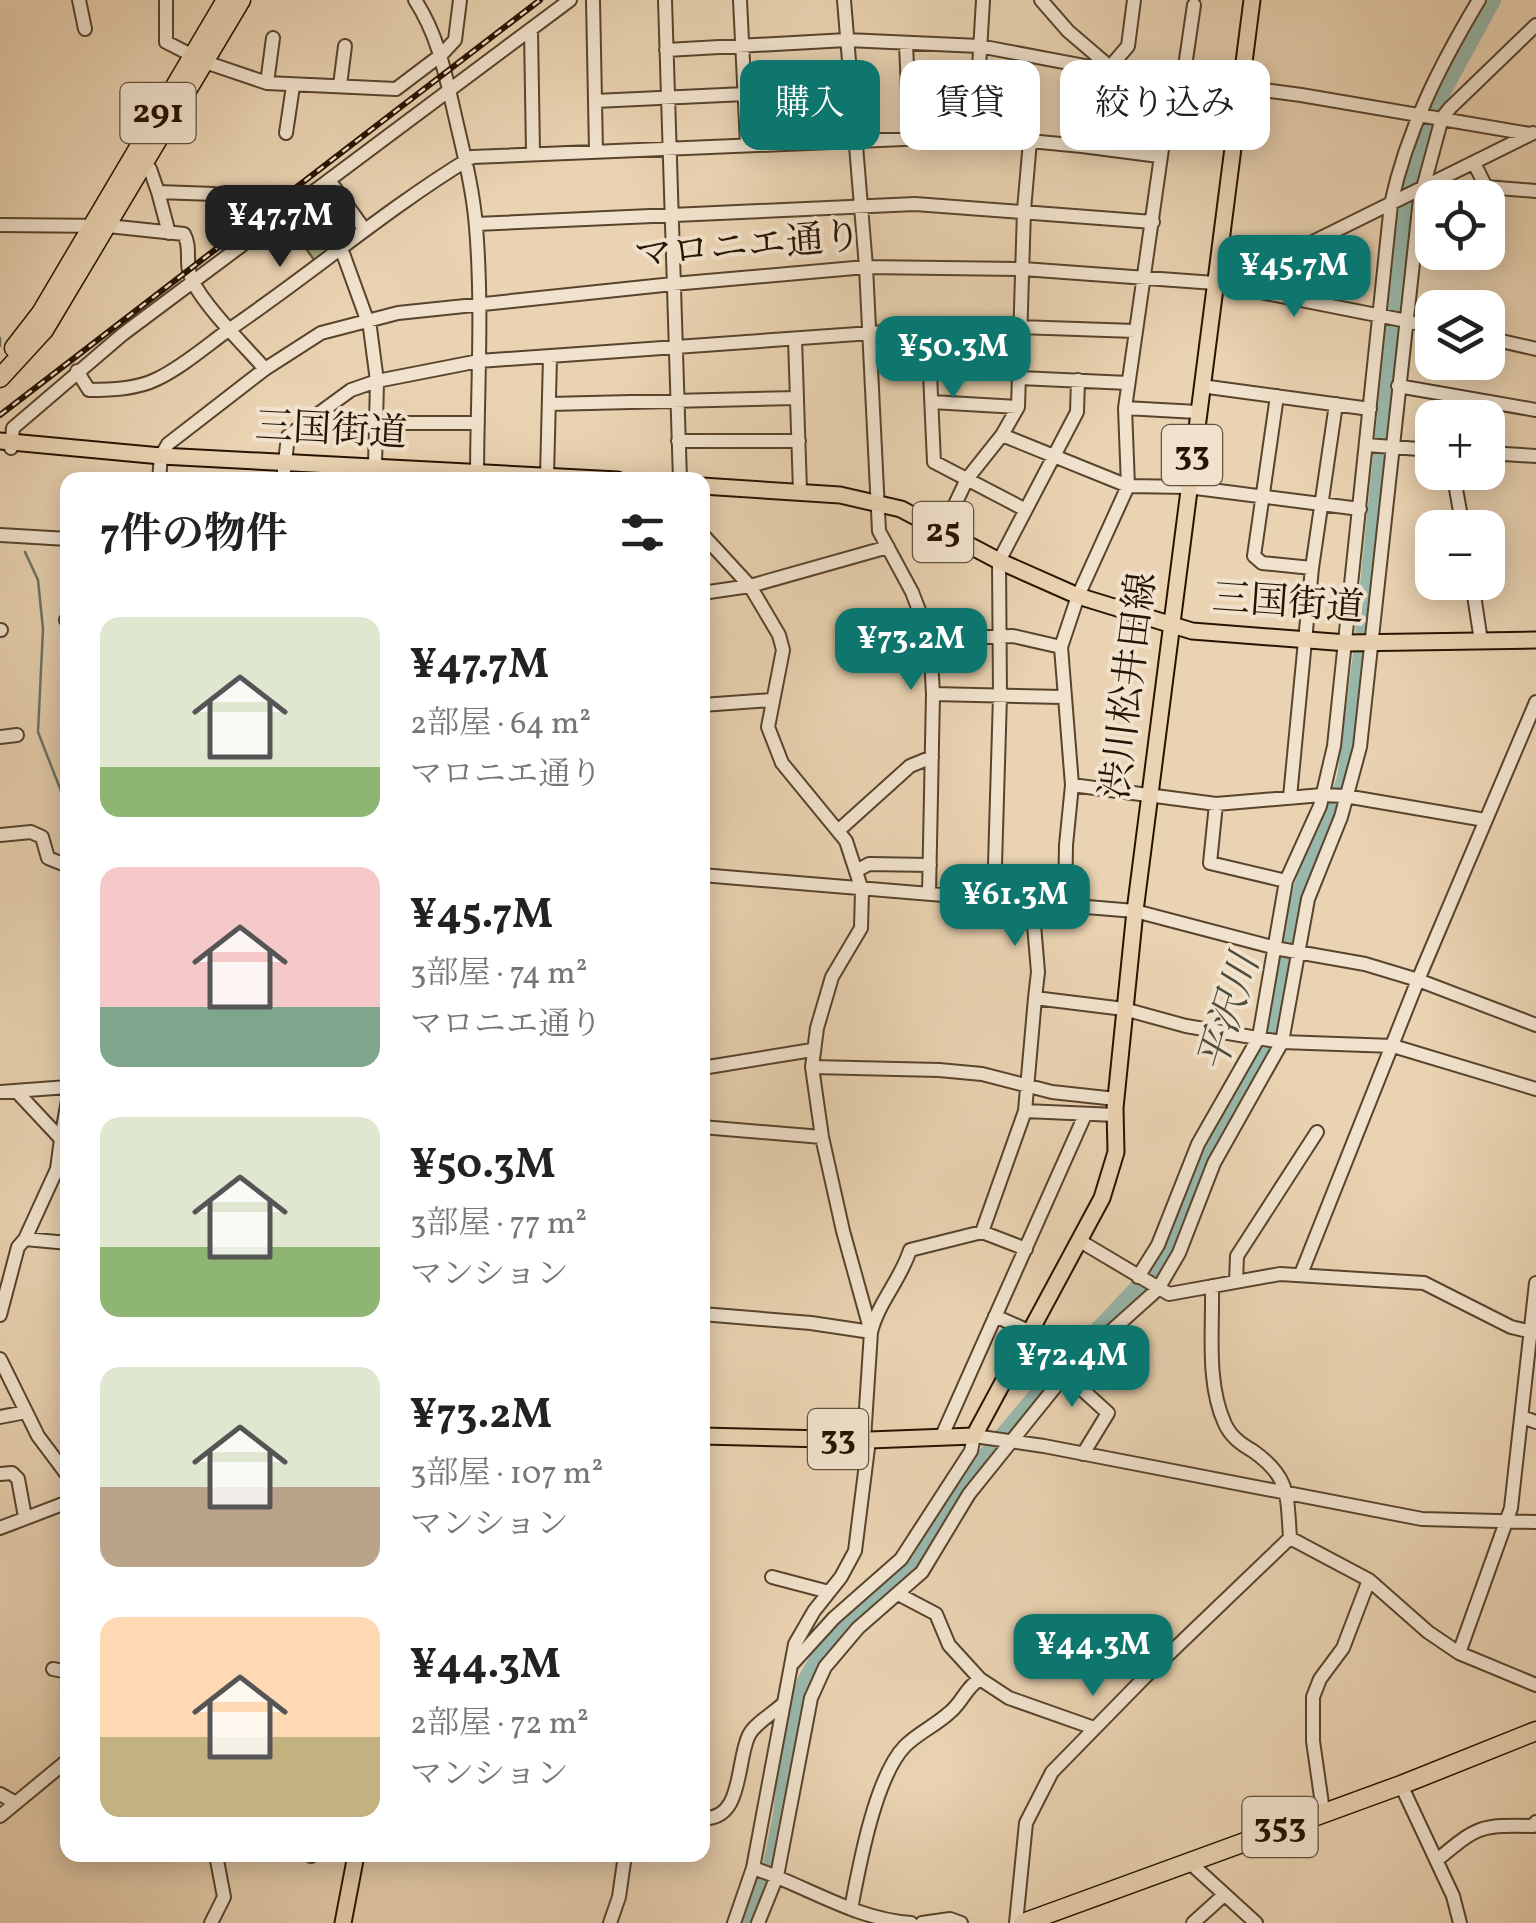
<!DOCTYPE html>
<html lang="ja">
<head>
<meta charset="utf-8">
<style>
	body { margin:0; font-family:Vollkorn,"Noto Serif JP",serif; background:#f2f2f2; color:#222; height:100vh; display:flex; flex-direction:column; font-size:38px; white-space:nowrap }
	* { box-sizing:border-box; margin:0 }
	p { font-size:32px; color:#767676 }
	.icon { flex:none; width:55px; height:55px; fill:none; stroke:currentColor; stroke-width:2; stroke-linecap:round; stroke-linejoin:round }
	.map { position:relative; flex:1; overflow:hidden }
	.details { position:absolute; left:60px; top:472px; width:650px; height:1390px; display:flex; flex-direction:column; background:#fff; border-radius:20px; box-shadow:0 5px 25px #0003 }
	.details>* { flex:none }
	.guide { position:absolute; left:740px; top:60px; width:645px; height:90px; display:flex; gap:20px }
	.buttons { position:absolute; left:1415px; top:180px; display:grid; gap:20px }
	.buttons a { display:grid; place-items:center; width:90px; height:90px; border-radius:20px; background:#fff; box-shadow:0 5px 25px #0003; font-size:50px }
	.price { position:absolute; translate:-50% -85px; padding:0 22px; border-radius:20px; background:#0f766e; color:#fff; font-size:32px; line-height:65px; filter:drop-shadow(0 2px 5px #0008) }
	.price::after { content:''; position:absolute; left:50%; top:60px; width:30px; height:22px; margin-left:-15px; background:inherit; clip-path:polygon(0 0,100% 0,50% 100%) }
	.price.current { background:#222; color:#fff }
	ul { padding:0; list-style:none }
	li { display:flex; align-items:center; gap:30px; height:250px; padding:0 40px }
	li span { display:grid; place-items:center; flex:none; width:280px; height:200px; border-radius:20px; color:#555 }
	li>.icon { margin-inline-start:auto }
	span .icon { width:120px; height:120px; fill:#fffc; stroke-width:1 }
	li b { font-size:42px }
	h2 { display:flex; justify-content:space-between; align-items:center; height:120px; padding:0 40px; font-size:42px }
	.tag { padding:0 35px; border-radius:20px; background:#fff; box-shadow:0 5px 25px #0003; font-size:35px; line-height:90px }
	.tag.current { background:#0f766e; color:#fff }
	.map>svg:first-child { display:block }
</style>
</head>
<body>
<div class="map">
<svg width="1536" height="1923" viewBox="0 0 1536 1923">
	<defs>
		<pattern id="forest-crowns" width="20" height="18" patternUnits="userSpaceOnUse" patternTransform="scale(2.5)"><rect width="20" height="18" fill="#bdbb88"/><path d="M2 6a3 3 0 1 1 6 0M12 15a3 3 0 1 1 6 0" fill="none" stroke="#a2a074"/></pattern>
	</defs>
	<rect width="100%" height="100%" fill="#ead3b2"/>
	<filter id="stains"><feTurbulence type="fractalNoise" baseFrequency=".002" numOctaves="4"/><feColorMatrix values="0 0 0 0 .2 0 0 0 0 .09 0 0 0 0 .02 0 0 0 .5 -.17"/></filter>
	<radialGradient id="worn" r=".72"><stop offset=".6" stop-color="#630" stop-opacity="0"/><stop offset="1" stop-color="#630" stop-opacity=".3"/></radialGradient>
	<path fill="url(#forest-crowns)" stroke="#726844" stroke-width="2.5" d="M327 186 357 225V230L314 260 285 218Z"/>
	<g fill="none" stroke-linecap="round" stroke-linejoin="round">
		<path stroke="#6b7667" stroke-width="2.5" d="M0 338V346
			M25 552 38 580 43 629 38 732 68 809"/>
		<path stroke="#98b8ac" stroke-width="18" d="M748 1923 772 1864 782 1815 789 1745 806 1681 817 1662 833 1638 866 1604 910 1567 983 1460 1036 1397 1156 1269 1230 1111 1263 1055 1297 905 1313 856 1333 816 1346 778 1362 654 1410 178 1437 101 1492 0"/>
		<defs>
			<path id="minor" d="M79 0 85 29
				M166 0V42L205 62 267 83 396 89 441 55 455 40 460 0
				M415 0C437 34 444 68 453 107 462 147 473 187 476 227 483 311 477 396 477 480
				M593 0 596 151
				M665 0 680 480
				M740 0 747 144
				M844 0 866 267 879 531 912 592 930 639 933 694 929 894
				M1041 0 1068 31 1110 67 1128 46 1134 0
				M531 30 533 153
				M906 43 910 138
				M666 50 847 40 979 46 1090 67 1301 95 1530 134
				M1183 80 1194 5
				M267 83 273 38
				M340 85 345 46
				M595 101 745 94
				M286 133 293 86
				M975 136 983 0
				M1082 146 1159 156
				M140 162 150 169 158 192 214 194
				M1474 163 1486 187 1536 191
				M329 180 364 229
				M158 192 169 233
				M476 224 915 204 1153 222
				M0 225 108 226 184 234C192 248 184 264 192 280 205 307 244 345 265 369
				M341 248 370 328 377 381 375 466
				M1222 281 1242 277 1533 133
				M928 329 934 462 1024 509
				M1488 338 1536 349
				M795 339 800 491
				M77 371 89 390C111 390 137 389 157 379 182 367 205 347 227 331 310 275 386 209 472 157L975 136 1082 146 1090 67
				M1020 378 1128 383
				M1201 386 1370 409
				M1398 386 1536 410
				M1277 396 1254 556 1262 563 1312 568
				M932 402 1018 407
				M549 404 797 398
				M1125 408 1197 412
				M1456 418 1459 398
				M376 423H478
				M1002 435 1128 486 1125 408 1172 79
				M678 441H799
				M1366 445 1432 450
				M11 448 13 428 123 334 570 0
				M1488 453 1536 456
				M1453 472 1463 528
				M547 476 550 357
				M159 480 161 456 168 444 265 369 321 333 398 313 673 284 866 267 1023 269 1215 283 1432 326
				M283 480 288 436 351 390 377 381 479 361 928 329 1019 327 1135 331
				M942 532 967 479 1002 435 1018 407 1024 210 1030 141
				M702 534 750 586 779 635 783 650 768 727 782 763 846 841 862 890 861 928 832 977 817 1028 812 1067 822 1137 843 1231 871 1332 864 1439
				M0 535 68 539
				M1472 582 1481 641
				M702 593 750 586 888 547
				M66 620H68
				M0 630H1
				M930 639 1013 636 1061 647
				M933 694 1063 697
				M702 705 771 700
				M0 737 17 735
				M1072 785 1216 804 1322 795 1345 796 1485 820
				M1290 797 1312 568 1336 404
				M1216 804 1210 863 1286 881
				M839 830 910 766 932 757
				M0 835 31 832 42 837 48 858 68 866
				M856 871 869 864 930 865
				M702 875 1135 911 1280 949 1365 964 1418 980 1536 1025
				M994 898 1000 696 999 561 1077 412 1078 380
				M1032 901 1038 972 1035 998
				M1065 903 1066 845 1072 785 1061 647 1078 596 1128 486 1188 487 1360 509
				M812 1067 939 1070 982 1074 1052 1092 1116 1099
				M702 1068 812 1050
				M0 1092 68 1087
				M17 1092 61 1139 57 1169 25 1239 68 1243
				M1025 1111 1116 1115
				M702 1127 822 1137
				M61 1139 68 1100
				M982 1232 1025 1111 1035 998 1124 1009 1186 1026 1282 1042 1393 1046 1536 1089
				M1080 1241 1169 1294 1280 1274 1424 1283 1511 1327 1536 1333
				M1301 1274 1418 980 1536 702
				M1138 1277 1158 1245 1198 1144 1259 1037 1286 881 1320 806 1334 746 1391 204C1407 130 1440 65 1479 0
				M1236 1282 1237 1256 1317 1132
				M702 1314 811 1323 871 1332C878 1303 901 1279 910 1250L982 1232 1026 1249
				M0 1315 18 1247 25 1239
				M995 1316 1031 1332 1072 1366
				M0 1359 38 1436 68 1476
				M1065 1374 1108 1413 1083 1454
				M0 1417 26 1412
				M1522 1417 1536 1422
				M941 1438 1085 1115
				M0 1474 12 1473 18 1479 25 1517
				M0 1528 68 1502
				M1290 1538 1369 1580 1428 1632 1459 1653 1536 1685
				M772 1577 829 1592
				M898 1594 936 1614 949 1645 980 1679
				M1459 1653 1511 1508 1536 1283
				M793 1663 834 1618 901 1559 971 1451 974 1436 1044 1446 1422 1519 1536 1522
				M53 1669 68 1672
				M1401 1785 1453 1896 1460 1923
				M0 1794 16 1803
				M1323 1811 1313 1741V1697L1320 1679 1343 1648 1369 1580
				M0 1816 68 1760
				M702 1818C744 1821 736 1760 749 1735 755 1723 774 1713 784 1703
				M311 1856V1855
				M1437 1860C1478 1826 1479 1825 1533 1826L1536 1822
				M1188 1861 1256 1923
				M753 1868C807 1886 854 1919 911 1923
				M851 1909C859 1867 875 1777 905 1746 918 1733 936 1725 949 1713 962 1703 966 1687 980 1679L1009 1698 1094 1728
				M211 1923 224 1897 216 1855
				M610 1923 619 1897 625 1855
				M734 1923 753 1868 795 1644 814 1611 841 1577 855 1551 869 1440
				M758 1923 777 1876 811 1698 825 1667 858 1628 922 1572 969 1494 1072 1366 1158 1289 1179 1253 1214 1163 1282 1042 1308 899 1341 817 1360 747 1420 199 1442 118 1450 108 1536 25
				M922 1923 950 1919 961 1923
				M1016 1923 1026 1823 1052 1772 1146 1676 1290 1538C1287 1495 1290 1477 1253 1451 1241 1444 1231 1437 1225 1424 1206 1383 1213 1330 1212 1286
				M1193 1923 1224 1895"/>
			<path id="major" d="M0 441 161 456 618 480
				M702 486 840 495 901 509 999 561 1078 596 1192 631 1347 643 1536 640
				M702 1436 869 1440 974 1436 1102 1198 1116 1152 1115 1108 1135 911 1252 0
				M343 1923 356 1855"/>
			<path id="highway" d="M14 348 41 313 226 0
				M0 378 44 330 241 0
				M1023 1923 1401 1785 1536 1731"/>
		</defs>
		<use href="#minor" stroke="#58442c" stroke-width="16"/>
		<use href="#major" stroke="#271400" stroke-width="19"/>
		<use href="#highway" stroke="#271400" stroke-width="21"/>
		<use href="#minor" stroke="#f1e2cd" stroke-width="12"/>
		<use href="#major" stroke="#ead3b2" stroke-width="15"/>
		<use href="#highway" stroke="#ead3b2" stroke-width="18"/>
		<defs>
			<path id="rail" d="M0 415 540 0"/>
		</defs>
		<use href="#rail" stroke="#271400" stroke-width="6"/>
		<use href="#rail" stroke="#f1e2cd" stroke-width="2.5" stroke-dasharray="8" stroke-linecap="butt"/>
	</g>
	<g text-anchor="middle" dominant-baseline="central" stroke-width="8" stroke-linejoin="round" paint-order="stroke">
		<g fill="#f1e2cd" stroke="#64523e" stroke-width="2.5">
			<rect x="120.5" y="83" width="75" height="60" rx="8"/>
			<rect x="1162" y="425" width="60" height="60" rx="8"/>
			<rect x="913" y="502" width="60" height="60" rx="8"/>
			<rect x="808" y="1409" width="60" height="60" rx="8"/>
			<rect x="1242.5" y="1797" width="75" height="60" rx="8"/>
		</g>
		<g font-size="35" font-weight="bold" fill="#271400">
			<text x="158" y="113">291</text>
			<text x="1192" y="455">33</text>
			<text x="943" y="532">25</text>
			<text x="838" y="1439">33</text>
			<text x="1280" y="1827">353</text>
		</g>
		<g font-size="38" fill="#271400" stroke="#f1e2cd">
			<text transform="translate(748 248) rotate(-5)">マロニエ通り</text>
			<text transform="translate(331 432) rotate(3)">三国街道</text>
			<text transform="translate(1288 605) rotate(4)">三国街道</text>
			<text transform="translate(1131 686) rotate(-83)">渋川松井田線</text>
		</g>
		<g font-size="40" font-style="italic" fill="#4f4d3c" stroke="#f1e2cd">
			<text transform="translate(1231 1014) rotate(-73)">平沢川</text>
		</g>
	</g>
	<rect width="100%" height="100%" filter="url(#stains)"/>
	<rect width="100%" height="100%" fill="url(#worn)"/>
</svg>
<div class="buttons">
<a><svg class="icon" aria-label="locate" viewBox="0 0 24 24"><circle cx="12" cy="12" r="6"/><path d="M12 2v4M12 18v4M2 12h4M18 12h4"/></svg></a>
<a><svg class="icon" aria-label="layers" viewBox="0 0 24 24"><path d="M12 4l9 5-9 5-9-5zM3 14l9 5 9-5"/></svg></a>
<a>+</a>
<a>−</a>
</div>
<b class="price current" style="left:280px;top:270px">¥47.7M</b>
<b class="price" style="left:1294px;top:320px">¥45.7M</b>
<b class="price" style="left:953px;top:401px">¥50.3M</b>
<b class="price" style="left:911px;top:693px">¥73.2M</b>
<b class="price" style="left:1015px;top:949px">¥61.3M</b>
<b class="price" style="left:1072px;top:1410px">¥72.4M</b>
<b class="price" style="left:1093px;top:1699px">¥44.3M</b>
<div class="guide">
<a class="tag current">購入</a>
<a class="tag">賃貸</a>
<a class="tag">絞り込み</a>
</div>
<section class="details">
<h2>7件の物件<svg class="icon" aria-label="filters" viewBox="0 0 24 24"><path d="M4 7h16M4 17h16"/><circle cx="9" cy="7" r="2"/><circle cx="15" cy="17" r="2"/></svg></h2>
<ul>
<li><span style="background:linear-gradient(#dfe7d0 75%,#8fb573 0)"><svg class="icon" aria-label="home" viewBox="0 0 24 24"><path d="M3 11l9-7 9 7M6 9v11h12V9"/></svg></span><div><b>¥47.7M</b><p>2部屋 · 64 m²</p><p>マロニエ通り</p></div></li>
<li><span style="background:linear-gradient(#f6c9c9 70%,#7fa58c 0)"><svg class="icon" aria-label="home" viewBox="0 0 24 24"><path d="M3 11l9-7 9 7M6 9v11h12V9"/></svg></span><div><b>¥45.7M</b><p>3部屋 · 74 m²</p><p>マロニエ通り</p></div></li>
<li><span style="background:linear-gradient(#dfe7d0 65%,#8fb573 0)"><svg class="icon" aria-label="home" viewBox="0 0 24 24"><path d="M3 11l9-7 9 7M6 9v11h12V9"/></svg></span><div><b>¥50.3M</b><p>3部屋 · 77 m²</p><p>マンション</p></div></li>
<li><span style="background:linear-gradient(#dfe7d0 60%,#b9a48a 0)"><svg class="icon" aria-label="home" viewBox="0 0 24 24"><path d="M3 11l9-7 9 7M6 9v11h12V9"/></svg></span><div><b>¥73.2M</b><p>3部屋 · 107 m²</p><p>マンション</p></div></li>
<li><span style="background:linear-gradient(#ffd9b3 60%,#c2b280 0)"><svg class="icon" aria-label="home" viewBox="0 0 24 24"><path d="M3 11l9-7 9 7M6 9v11h12V9"/></svg></span><div><b>¥44.3M</b><p>2部屋 · 72 m²</p><p>マンション</p></div></li>
</ul>
</section>
</div>
</body>
</html>
